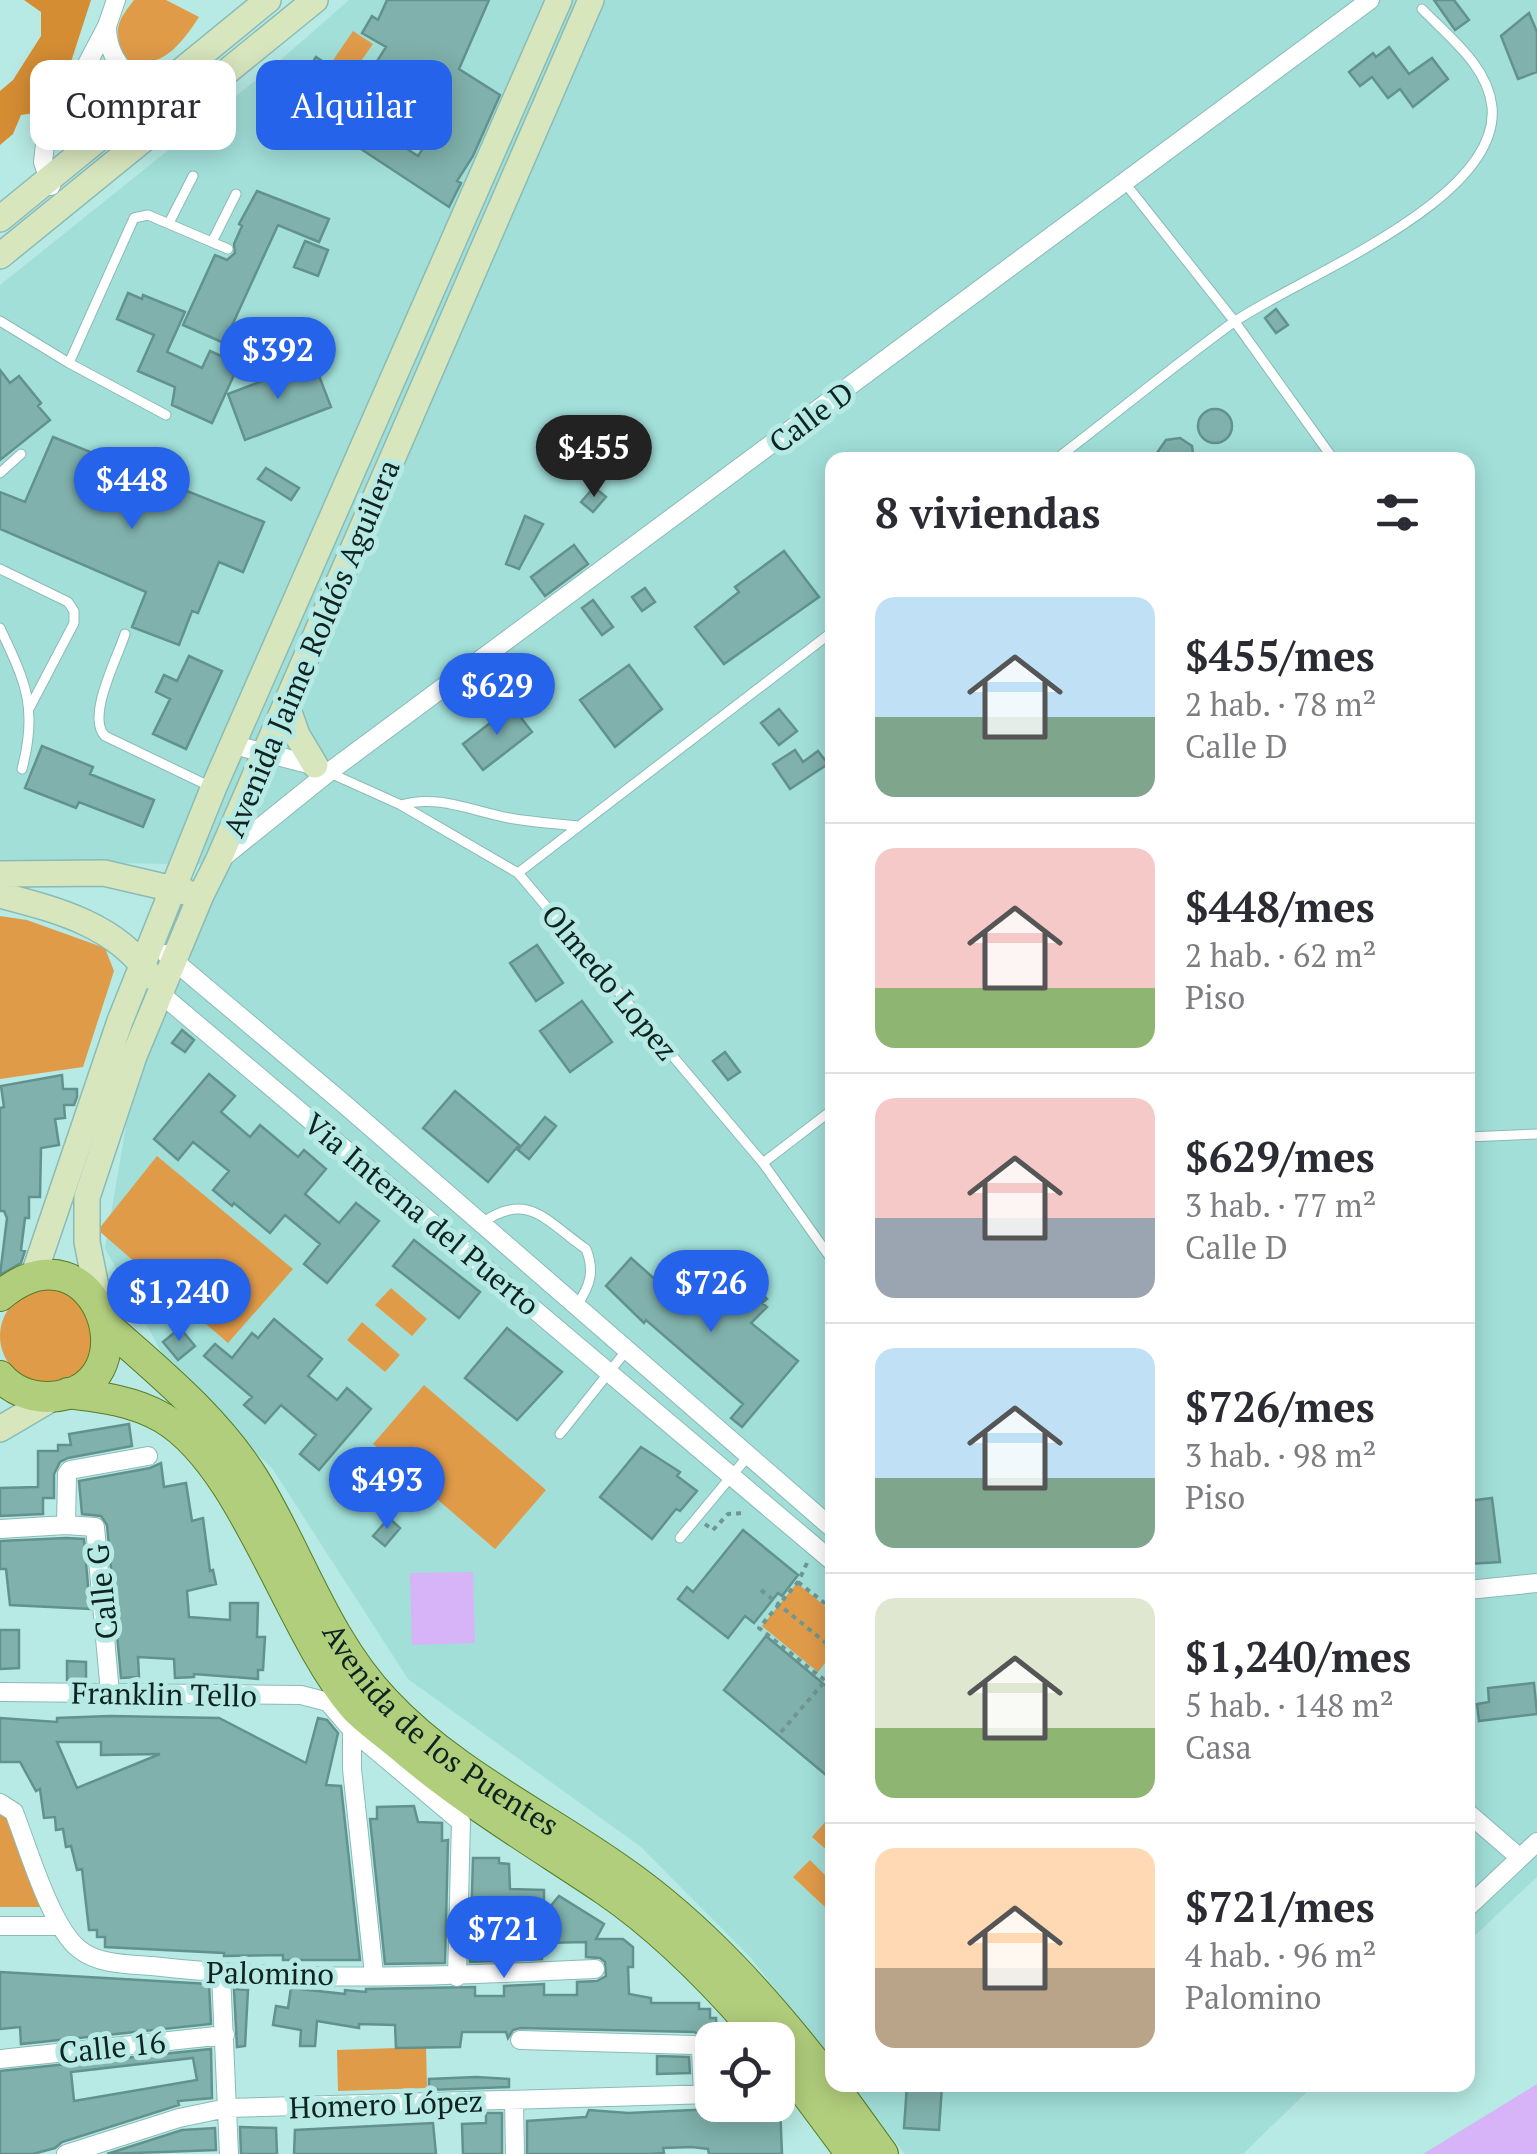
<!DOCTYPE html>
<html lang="es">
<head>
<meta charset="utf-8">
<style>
	body { margin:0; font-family:"PT Serif",serif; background:#f7f7f7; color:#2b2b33; height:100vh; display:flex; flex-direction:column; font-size:38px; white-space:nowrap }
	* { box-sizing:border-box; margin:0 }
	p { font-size:32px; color:#7c7c81 }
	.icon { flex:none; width:55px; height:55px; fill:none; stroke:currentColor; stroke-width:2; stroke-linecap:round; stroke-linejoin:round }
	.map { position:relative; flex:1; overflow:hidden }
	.drawer { position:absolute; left:825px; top:452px; width:650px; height:1640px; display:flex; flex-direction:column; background:#fff; border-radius:20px; box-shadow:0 5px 25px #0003 }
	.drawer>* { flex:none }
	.guide { position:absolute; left:30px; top:60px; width:645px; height:90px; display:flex; gap:20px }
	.tools { position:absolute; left:695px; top:2022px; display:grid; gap:20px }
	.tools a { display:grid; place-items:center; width:100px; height:100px; border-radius:20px; background:#fff; box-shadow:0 5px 25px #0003; font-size:50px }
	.price { position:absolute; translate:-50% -85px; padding:0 22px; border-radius:35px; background:#2563eb; color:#fff; font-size:32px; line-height:65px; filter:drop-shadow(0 2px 5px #0008) }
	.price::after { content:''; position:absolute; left:50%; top:60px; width:30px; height:22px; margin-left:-15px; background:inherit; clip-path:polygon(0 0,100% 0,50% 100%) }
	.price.active { background:#222; color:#fff }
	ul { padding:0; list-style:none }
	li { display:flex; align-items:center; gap:30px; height:250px; padding:0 50px }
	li+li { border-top:2px solid #e1e1e2 }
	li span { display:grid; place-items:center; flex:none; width:280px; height:200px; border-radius:20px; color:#555 }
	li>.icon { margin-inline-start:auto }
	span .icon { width:120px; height:120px; fill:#fffc; stroke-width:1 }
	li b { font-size:42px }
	h2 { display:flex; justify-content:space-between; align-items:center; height:120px; padding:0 50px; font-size:42px }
	.chip { padding:0 35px; border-radius:20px; background:#fff; box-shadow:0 5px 25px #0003; font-size:35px; line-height:90px }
	.chip.active { background:#2563eb; color:#fff }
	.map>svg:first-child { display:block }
</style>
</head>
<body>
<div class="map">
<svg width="1537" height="2154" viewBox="0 0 1537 2154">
	<rect width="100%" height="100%" fill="#b7eae4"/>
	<path fill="#a2dfd9" d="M349 0H1537V1877L1468 1942V460H832V2061L751 1958 641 1847 408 1679 272 1468 171 1370 105 1248 130 1103 225 865 0 861V285L276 64Z
		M851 2085H1314L1243 2154H905Z"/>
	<path fill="#e09b49" d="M134 0H166L199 17C180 46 161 71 124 60 115 30 114 25 134 0Z
		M353 31 373 44 344 85 325 72Z
		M0 916 27 920 105 948 114 971 83 1067 0 1079Z
		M157 1156 293 1269 228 1343 98 1230Z
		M391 1288 427 1319 412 1336 375 1305Z
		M0 1336a47 47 0 1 1 94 0a47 47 0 1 1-94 0Z
		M362 1322 400 1355 385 1372 347 1340Z
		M424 1385 546 1490 495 1549 373 1444Z
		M797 1583 832 1612V1654L818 1672 762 1626Z
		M0 1813H4L43 1907H0Z
		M832 1814V1855L812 1837Z
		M810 1860 832 1882V1904L827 1909 793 1877Z
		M426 2047 427 2088 338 2091 337 2050Z"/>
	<path fill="#d58d34" d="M24 0H91L70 65 41 112 21 115 13 134 0 145V91L13 80 41 36V12Z"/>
	<path fill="#d6b4f7" d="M473 1572 475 1643 412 1645 410 1573Z
		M1537 2084V2154H1423Z"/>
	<path fill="#80b1ac" stroke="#62928d" stroke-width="2.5" fill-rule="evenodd" d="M387 0H489L459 69 500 95 473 156 457 181 461 183 449 207 279 95 292 76 300 81 316 57 328 65 312 88 346 111 386 47 362 33 372 16 378 20ZM414 108 439 124 418 156 393 140Z
		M1434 0H1454L1469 20 1455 30Z
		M1529 13 1537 32V72L1518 79 1501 36Z
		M1389 47 1409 74 1432 58 1448 79 1413 107 1400 89 1388 98 1372 77 1360 86 1349 72 1373 53 1376 57Z
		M257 191 329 219 319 242 278 225 224 343 183 325 215 255 227 260 235 253 234 244 242 226 239 224Z
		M305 241 328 250 318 276 294 267Z
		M128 293 142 299 143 295 185 312 167 352 202 368 210 351 239 364 212 423 172 405 175 387 138 371 154 335 117 319Z
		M1276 309 1288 325 1276 333 1265 318Z
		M316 368 331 407 245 440 228 394 289 371 291 377Z
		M0 370 10 383 19 376 41 403 38 406 50 420 0 460Z
		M1198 426a17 17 0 1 1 34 0a17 17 0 1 1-34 0Z
		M53 437 264 522 243 572 219 562 198 613 192 611 179 645 132 627 146 592 0 529V492L25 502Z
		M1180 438 1192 446 1194 460H1152L1166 440Z
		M266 468 299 488 291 500 258 479Z
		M594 487 606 497 593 512 581 502Z
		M525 516 543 524 519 569 506 564Z
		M574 545 588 564 545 596 531 577Z
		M784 551 819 597 724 664 695 627 739 592 735 587Z
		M645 588 655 602 642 611 632 597Z
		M593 600 613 627 602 635 582 608Z
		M189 656 222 671 186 749 153 734 170 699 156 692 164 675 177 681Z
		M629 665 662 709 615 747 580 700Z
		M512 706 532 732 483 770 463 744Z
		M779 709 797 731 779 745 761 723Z
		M42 746 93 767 90 774 154 800 143 827 79 802 76 808 25 788Z
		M795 750 803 762 818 751 828 764 790 789 773 764Z
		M537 945 563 983 536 1001 510 963Z
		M582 1001 612 1042 570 1072 540 1031Z
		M182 1030 194 1040 185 1052 172 1043Z
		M725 1052 740 1072 728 1080 713 1061Z
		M209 1074 235 1096 221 1112 250 1137 260 1125 298 1157 304 1150 326 1169 305 1194 339 1223 356 1203 379 1221 327 1283 304 1264 320 1244 285 1215 270 1233 234 1203 232 1206 213 1190 229 1171 193 1142 178 1160 154 1139Z
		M62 1075 63 1089H77V1097L74 1105H64L65 1118 55 1119 59 1145 41 1148 40 1197H29V1218H25L21 1250 25 1251 21 1263 0 1275 7 1218 4 1211H0V1108L4 1107 1 1086Z
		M455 1091 519 1145 488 1182 423 1128Z
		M545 1117 556 1126 529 1159 518 1150Z
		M414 1240 480 1292 459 1318 393 1266Z
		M631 1258 685 1306 703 1284 723 1301 729 1294 740 1303 755 1287 767 1299 762 1303 767 1307 751 1323 798 1361 742 1427 731 1418 743 1404 646 1320 644 1323 606 1286Z
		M160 1292 189 1317 180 1327 150 1303Z
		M274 1319 322 1359 308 1376 337 1400 347 1388 371 1409 319 1470 300 1454 316 1435 281 1405 265 1423 244 1405 252 1397 204 1356 215 1344 232 1358 252 1333 258 1338Z
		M180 1328 195 1346 178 1360 163 1342Z
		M507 1328 562 1372 517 1420 465 1378Z
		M129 1424 132 1446 68 1458 60 1462 54 1474V1498H43V1514L0 1516V1488L38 1487V1451H58V1445H71L69 1434Z
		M641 1447 680 1472 677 1476 697 1491 680 1511 676 1509 652 1539 600 1497Z
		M161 1463 164 1487 186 1483 192 1521 203 1518 210 1571 213 1570 216 1584 187 1591 189 1617 230 1620V1603H258L257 1637H265L263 1670H258V1679L194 1674V1677L175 1678 174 1659 138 1657 139 1677 121 1678 107 1525 101 1516 82 1514 79 1481 150 1468Z
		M1492 1498 1500 1562 1468 1564V1501Z
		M389 1518 400 1528 385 1546 373 1536Z
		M743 1530 798 1575 782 1596 778 1593 754 1623 745 1616 728 1638 678 1599 687 1587 693 1592Z
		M66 1538 84 1539 90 1609 10 1605 6 1569H0V1541Z
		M0 1630H19V1668L0 1669Z
		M766 1636 832 1691V1780L724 1690Z
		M67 1661 86 1662V1680H67Z
		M1534 1683 1537 1714 1479 1721 1477 1704 1489 1702 1488 1688Z
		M110 1716 219 1718 306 1763 318 1718 327 1720 338 1733 326 1785 341 1786 360 1960H283V1955L224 1956V1953L105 1947V1937H97V1930H89L82 1869 77 1870 71 1846 66 1847 63 1829 56 1830 55 1817 44 1818 40 1789 36 1791 20 1762H0V1718L57 1722V1718ZM57 1742H101V1755L160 1754 77 1788Z
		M414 1806 418 1822 442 1823V1841L448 1840 445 1963 385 1964 370 1819H377V1807Z
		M473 1858H499V1863L509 1864 510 1889 544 1890V1914L559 1896 604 1924 596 1939H623L633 1947V1967H628L629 1994 651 1998V2003H699V2009H710V2018H716L717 2039H707L694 2032 520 2028 513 2030 508 2038 506 2032H462L460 2047 396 2048 395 2025 359 2024V2028L317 2021 315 2046H300L301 2030 273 2025 276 2006 288 2008 291 1988 345 1994V1990L366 1992V1989L475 1987V1996H504V1986L544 1984V1995H577V1982L597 1981 606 1976 605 1962 600 1958 586 1957V1942L542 1943V1959L470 1962Z
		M0 1972 209 1984 211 2024 21 2044 20 2027 0 2029Z
		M234 1989 248 1990 245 2046 237 2047Z
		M211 2049 212 2098 178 2101 179 2105 62 2142 55 2148 33 2154H0V2071ZM193 2058 197 2080 74 2101 71 2072Z
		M657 2056 689 2057 690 2073 657 2074Z
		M476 2077 509 2079V2087L429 2090V2079Z
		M907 2085H942L939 2130 904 2128Z
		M780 2106 782 2154H709L708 2149 692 2147 663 2148 664 2153 650 2154H527V2121L586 2117 589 2110 628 2113Z
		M486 2113H502V2154H463L462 2124 486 2123Z
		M433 2123 436 2154H294L295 2130Z
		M240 2127 276 2128 277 2154H241Z
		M215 2128 216 2150 107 2154 182 2130Z"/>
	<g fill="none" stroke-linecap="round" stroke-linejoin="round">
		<defs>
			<path id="lane" d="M1125 183 1235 322 1334 460
				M169 223 193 176
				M212 242 236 194
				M0 321 69 363 134 218 148 215 228 249
				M69 363 166 415
				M1055 460C1114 415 1171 368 1231 324 1294 279 1501 202 1492 107 1488 66 1449 37 1422 9
				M0 473 21 454
				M0 569 68 602 74 611V623L30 707
				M0 628C26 683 38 708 22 769
				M125 634C117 659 86 717 105 736L211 787
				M330 773 401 805 518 873 763 1163 832 1260
				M401 805C437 794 472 811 509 818 532 822 556 824 579 826
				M518 873 832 632
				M1468 1137 1537 1134
				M763 1163 832 1110
				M482 1223C528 1190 547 1222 586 1249 595 1271 590 1286 577 1305
				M560 1434 626 1351
				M680 1538 749 1455"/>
			<path id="street" d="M107 26C107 71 144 86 176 111
				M51 186 43 162 45 144 107 26 116 0
				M234 745 320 767
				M221 859 329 772 1370 0
				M166 954 343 1103 832 1528
				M161 994 832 1561
				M66 1525 67 1474 70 1470 148 1456
				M0 1529 66 1525 95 1527 110 1693
				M1468 1590 1537 1583
				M0 1692 301 1695 328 1702 352 1730V1769L374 1974
				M352 1730 461 1822 457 1977
				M0 1803 14 1812C28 1848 51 1927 79 1949 99 1965 128 1964 152 1966 299 1983 448 1976 595 1969
				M1468 1813 1519 1857
				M1468 1907 1537 1842
				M0 1926H59
				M221 1974 229 2154
				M520 2040 694 2045 701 2050 703 2095
				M0 2059 225 2035
				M514 2101 515 2154
				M66 2154 179 2118 227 2108 712 2094"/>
			<path id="secondary" d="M0 219 268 0
				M0 256 315 0
				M286 704 297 735 315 765
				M0 874 104 873 186 892
				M0 895C54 909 118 925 150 976
				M33 1277 120 1021 213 789 559 0
				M100 1307 87 1242V1197L134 1056 201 895 218 861 591 0
				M0 1429 56 1396"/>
			<g id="primary">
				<path d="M0 1296C98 1214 156 1394 48 1397 30 1397 12 1390 0 1376"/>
				<path id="s1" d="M107 1326C159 1372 217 1419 254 1479 299 1552 325 1638 385 1701 450 1771 541 1814 619 1869 703 1927 770 2004 832 2084"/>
				<path d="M68 1393C101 1397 134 1401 163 1418 244 1466 289 1631 354 1707 367 1721 385 1733 400 1746 464 1801 535 1843 605 1890 665 1931 717 1985 764 2040"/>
				<path d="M778 2056 851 2154"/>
				<path d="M833 2085 883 2154"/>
			</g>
		</defs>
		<use href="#lane" stroke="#8abbb6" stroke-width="11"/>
		<use href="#street" stroke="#8abbb6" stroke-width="20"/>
		<use href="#secondary" stroke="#8abbb6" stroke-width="28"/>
		<use href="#primary" stroke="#567d24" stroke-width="32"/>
		<path stroke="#709692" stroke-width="4" stroke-dasharray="5 5" stroke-linecap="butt" d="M705 1524 713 1530 728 1514 746 1513
			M807 1563 798 1582 759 1628 832 1686
			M798 1582 832 1609
			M761 1590 832 1648
			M781 1732 832 1673"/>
		<use href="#lane" stroke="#fff" stroke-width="9"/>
		<use href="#street" stroke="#fff" stroke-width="18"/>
		<use href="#secondary" stroke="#d8e6be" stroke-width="25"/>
		<use href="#primary" stroke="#b1ce7c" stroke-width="30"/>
	</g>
	<g text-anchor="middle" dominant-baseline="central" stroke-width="10" stroke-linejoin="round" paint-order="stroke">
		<g font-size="30" fill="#0f2321" stroke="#b7eae4">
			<text transform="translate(811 417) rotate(-37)">Calle D</text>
			<text transform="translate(311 648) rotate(-67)">Avenida Jaime Roldós Aguilera</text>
			<text transform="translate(610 982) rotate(50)">Olmedo Lopez</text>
			<text transform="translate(422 1214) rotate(40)">Via Interna del Puerto</text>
			<text transform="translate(102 1592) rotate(-96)">Calle G</text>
			<text transform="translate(164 1694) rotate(1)">Franklin Tello</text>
			<text stroke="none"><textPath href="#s1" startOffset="532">Avenida de los Puentes</textPath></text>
			<text transform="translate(270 1973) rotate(1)">Palomino</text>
			<text transform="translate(112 2047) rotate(-6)">Calle 16</text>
			<text transform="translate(386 2104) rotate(-2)">Homero López</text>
		</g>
	</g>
</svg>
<div class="tools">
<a><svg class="icon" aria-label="locate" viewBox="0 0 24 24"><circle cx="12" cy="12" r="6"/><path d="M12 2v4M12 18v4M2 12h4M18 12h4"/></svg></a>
</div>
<b class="price" style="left:278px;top:402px">$392</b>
<b class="price active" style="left:594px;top:500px">$455</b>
<b class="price" style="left:132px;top:532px">$448</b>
<b class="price" style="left:497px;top:738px">$629</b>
<b class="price" style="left:711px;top:1335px">$726</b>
<b class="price" style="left:179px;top:1344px">$1,240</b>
<b class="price" style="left:387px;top:1532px">$493</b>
<b class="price" style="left:504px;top:1981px">$721</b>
<div class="guide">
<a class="chip">Comprar</a>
<a class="chip active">Alquilar</a>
</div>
<section class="drawer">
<h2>8 viviendas<svg class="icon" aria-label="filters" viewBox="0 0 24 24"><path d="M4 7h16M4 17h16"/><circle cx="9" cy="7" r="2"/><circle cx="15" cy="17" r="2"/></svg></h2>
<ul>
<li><span style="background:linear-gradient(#bfe0f5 60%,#7fa58c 0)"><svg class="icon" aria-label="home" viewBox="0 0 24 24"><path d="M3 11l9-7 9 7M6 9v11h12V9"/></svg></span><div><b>$455/mes</b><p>2 hab. · 78 m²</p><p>Calle D</p></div></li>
<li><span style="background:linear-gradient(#f6c9c9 70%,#8fb573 0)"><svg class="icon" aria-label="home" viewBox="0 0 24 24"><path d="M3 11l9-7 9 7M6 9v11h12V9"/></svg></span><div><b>$448/mes</b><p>2 hab. · 62 m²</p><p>Piso</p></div></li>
<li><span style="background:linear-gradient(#f6c9c9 60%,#9aa5b1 0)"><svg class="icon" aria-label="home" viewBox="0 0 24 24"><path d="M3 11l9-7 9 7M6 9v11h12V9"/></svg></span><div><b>$629/mes</b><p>3 hab. · 77 m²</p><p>Calle D</p></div></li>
<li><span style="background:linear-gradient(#bfe0f5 65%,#7fa58c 0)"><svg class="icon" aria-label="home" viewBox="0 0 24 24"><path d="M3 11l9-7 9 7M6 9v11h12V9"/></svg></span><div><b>$726/mes</b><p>3 hab. · 98 m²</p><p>Piso</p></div></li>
<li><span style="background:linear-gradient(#dfe7d0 65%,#8fb573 0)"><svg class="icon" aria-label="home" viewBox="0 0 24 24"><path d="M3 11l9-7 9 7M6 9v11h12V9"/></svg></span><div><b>$1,240/mes</b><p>5 hab. · 148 m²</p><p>Casa</p></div></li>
<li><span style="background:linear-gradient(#ffd9b3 60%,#b9a48a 0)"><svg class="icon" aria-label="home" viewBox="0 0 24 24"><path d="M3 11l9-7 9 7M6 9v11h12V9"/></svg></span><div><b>$721/mes</b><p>4 hab. · 96 m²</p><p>Palomino</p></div></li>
</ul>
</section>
</div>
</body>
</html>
